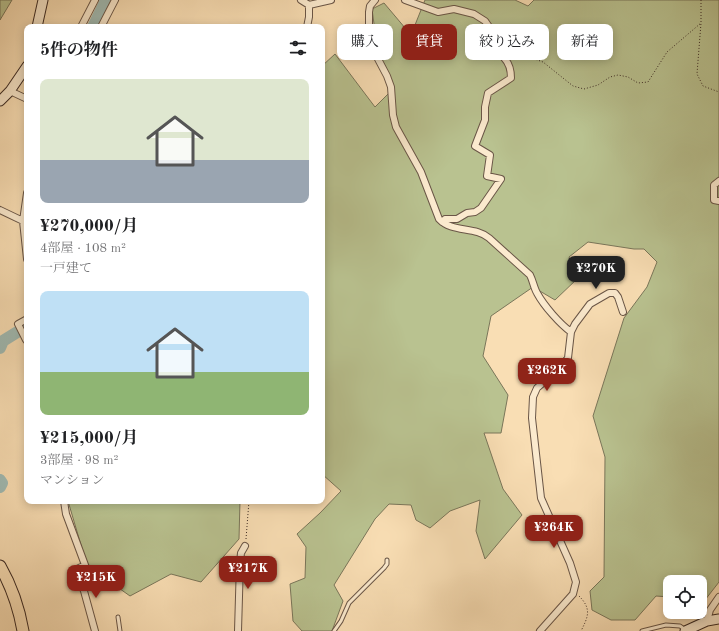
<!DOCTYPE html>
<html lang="ja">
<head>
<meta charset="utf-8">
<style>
	body { margin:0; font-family:"Old Standard TT","Noto Serif JP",serif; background:#f6f6f6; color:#202124; height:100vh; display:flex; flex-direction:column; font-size:15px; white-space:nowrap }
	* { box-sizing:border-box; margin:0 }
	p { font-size:13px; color:#757577 }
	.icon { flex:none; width:22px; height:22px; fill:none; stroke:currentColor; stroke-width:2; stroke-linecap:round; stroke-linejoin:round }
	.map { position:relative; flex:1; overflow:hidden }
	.panel { position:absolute; left:24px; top:24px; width:301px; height:480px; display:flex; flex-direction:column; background:#fff; border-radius:8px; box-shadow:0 2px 10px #0003 }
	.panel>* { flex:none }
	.banner { position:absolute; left:337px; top:24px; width:322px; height:36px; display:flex; gap:8px }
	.controls { position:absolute; left:663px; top:575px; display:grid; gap:8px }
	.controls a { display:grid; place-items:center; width:44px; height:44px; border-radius:8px; background:#fff; box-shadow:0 2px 10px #0003; font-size:20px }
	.price { position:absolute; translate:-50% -34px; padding:0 9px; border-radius:8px; background:#8f2418; color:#fff; font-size:13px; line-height:26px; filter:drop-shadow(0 1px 2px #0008) }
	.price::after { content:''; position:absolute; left:50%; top:24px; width:12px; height:9px; margin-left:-6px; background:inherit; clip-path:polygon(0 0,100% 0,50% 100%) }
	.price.current { background:#222; color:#fff }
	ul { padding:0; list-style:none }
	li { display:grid; align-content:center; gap:8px; height:212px; padding:0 16px }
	li span { display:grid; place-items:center; height:124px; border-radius:8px; color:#555 }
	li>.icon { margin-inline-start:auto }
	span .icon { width:72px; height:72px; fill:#fffc; stroke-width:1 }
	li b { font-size:17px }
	h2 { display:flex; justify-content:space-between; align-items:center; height:48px; padding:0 16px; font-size:17px }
	.tag { padding:0 14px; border-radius:8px; background:#fff; box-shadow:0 2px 10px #0003; font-size:14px; line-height:36px }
	.tag.current { background:#8f2418; color:#fff }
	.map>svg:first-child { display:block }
</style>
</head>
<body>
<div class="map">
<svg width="719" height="631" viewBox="0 0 719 631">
	<rect width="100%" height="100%" fill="#f9deb4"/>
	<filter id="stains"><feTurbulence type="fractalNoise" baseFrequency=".005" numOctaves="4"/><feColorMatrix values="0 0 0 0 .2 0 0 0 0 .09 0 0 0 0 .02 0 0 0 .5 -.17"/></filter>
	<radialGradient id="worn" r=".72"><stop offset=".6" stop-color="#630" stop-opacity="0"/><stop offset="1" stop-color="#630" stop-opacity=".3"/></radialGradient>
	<path fill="#b9c290" stroke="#7a765a" d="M0 0H12L0 20Z
		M425 0H515L528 6 534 0H719V582L705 600H700V582H670V597L656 596 635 620H611L592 610 590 591 604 577 605 457 593 416 624 318 647 287 657 262 644 249H634L588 242 569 257 578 278 555 300 533 287 491 316 483 356 508 395 501 433H484L503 489 522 515 485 559 476 531 480 500 450 511 430 528 416 520 411 505 389 504 375 519 334 585 343 601 332 631H302L293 621 290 584 305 578 306 547 297 534 320 513 341 491 322 474V66L335 54 375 107 391 91 377 46 372 9 384 3 411 35Z
		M68 501H240L239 539 201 582 171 574 130 596 99 574 86 562Z"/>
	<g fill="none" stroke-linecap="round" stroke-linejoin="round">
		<path stroke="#a0bbb4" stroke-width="12" d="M93 27 106 0
			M0 348 3 341 27 326
			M0 480 2 483 0 487"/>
		<defs>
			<path id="service" d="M118 617 120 631
				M334 631 341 621 349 603 384 568 387 564V560
				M642 631 666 625 680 626 684 629"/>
			<path id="minor" d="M301 0 309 5 331 0
				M375 0 370 6 369 12V42L387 76 391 87 393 115 396 127 421 172 439 219C452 233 475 226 489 238L530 275C533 281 534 288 537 293 544 306 560 324 571 332
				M405 0 438 12 454 9 474 14 485 21 504 48V58C509 63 511 70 511 78L488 93 485 107V120L475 146 490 155 487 176 501 179 481 208 475 212 467 213 457 219H445L442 222
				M81 27 95 0
				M101 27 115 0
				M307 27 309 17V5
				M10 91 27 99
				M719 181 714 185V200L719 201
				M27 193 23 221 27 259
				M0 210 23 221
				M26 340 18 324 27 319
				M64 501 66 514 85 565 75 570 84 591 95 631
				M707 621 710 610 719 597
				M238 631 240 562 241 553 245 546
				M540 631 573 594 576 582 570 563 541 498 532 418 533 397 537 388 560 368 568 358 571 332 575 324 590 304 609 293H615L618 297 623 312"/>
			<path id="secondary" d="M37 27 43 0
				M0 101 10 91 27 66
				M685 631 707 621 719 619"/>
			<path id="trunk" d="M0 566C12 587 19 608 23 631"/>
		</defs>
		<use href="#service" stroke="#6a5647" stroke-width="5"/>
		<use href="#minor" stroke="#6a5647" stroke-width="8"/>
		<use href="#secondary" stroke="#3a2923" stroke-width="11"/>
		<use href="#trunk" stroke="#3a2923" stroke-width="13"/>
		<path stroke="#3a2923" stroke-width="1" stroke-dasharray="1 2" stroke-linecap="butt" d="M701 0V23L697 74 703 86 719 92
			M511 52 519 57 532 58 543 62 573 86 584 89 598 85 610 77 618 75 628 77 638 83 648 82 667 52 701 23
			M246 539 249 501
			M579 596C592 609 588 617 581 631"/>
		<use href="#service" stroke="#fbeace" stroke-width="3"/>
		<use href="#minor" stroke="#fbeace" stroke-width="6"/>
		<use href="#secondary" stroke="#fbeace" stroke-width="9"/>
		<use href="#trunk" stroke="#f9deb4" stroke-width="11"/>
	</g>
	<rect width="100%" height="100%" filter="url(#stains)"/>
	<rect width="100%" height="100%" fill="url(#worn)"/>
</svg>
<div class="controls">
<a><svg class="icon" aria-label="locate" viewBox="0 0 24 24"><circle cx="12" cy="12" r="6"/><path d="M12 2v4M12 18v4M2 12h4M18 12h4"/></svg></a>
</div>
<b class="price current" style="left:596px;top:290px">¥270K</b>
<b class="price" style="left:547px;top:392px">¥262K</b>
<b class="price" style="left:554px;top:549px">¥264K</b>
<b class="price" style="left:248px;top:590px">¥217K</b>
<b class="price" style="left:96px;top:599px">¥215K</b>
<div class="banner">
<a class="tag">購入</a>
<a class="tag current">賃貸</a>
<a class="tag">絞り込み</a>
<a class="tag">新着</a>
</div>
<section class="panel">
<h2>5件の物件<svg class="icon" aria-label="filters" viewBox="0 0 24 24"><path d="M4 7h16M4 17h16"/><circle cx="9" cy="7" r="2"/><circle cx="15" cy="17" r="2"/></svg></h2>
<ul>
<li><span style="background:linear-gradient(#dfe7d0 65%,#9aa5b1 0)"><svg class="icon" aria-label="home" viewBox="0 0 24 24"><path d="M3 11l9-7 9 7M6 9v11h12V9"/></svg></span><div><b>¥270,000/月</b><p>4部屋 · 108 m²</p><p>一戸建て</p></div></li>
<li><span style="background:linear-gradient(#bfe0f5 65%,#8fb573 0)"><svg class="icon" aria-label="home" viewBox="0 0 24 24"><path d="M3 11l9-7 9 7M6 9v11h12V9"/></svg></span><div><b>¥215,000/月</b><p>3部屋 · 98 m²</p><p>マンション</p></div></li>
</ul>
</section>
</div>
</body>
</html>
